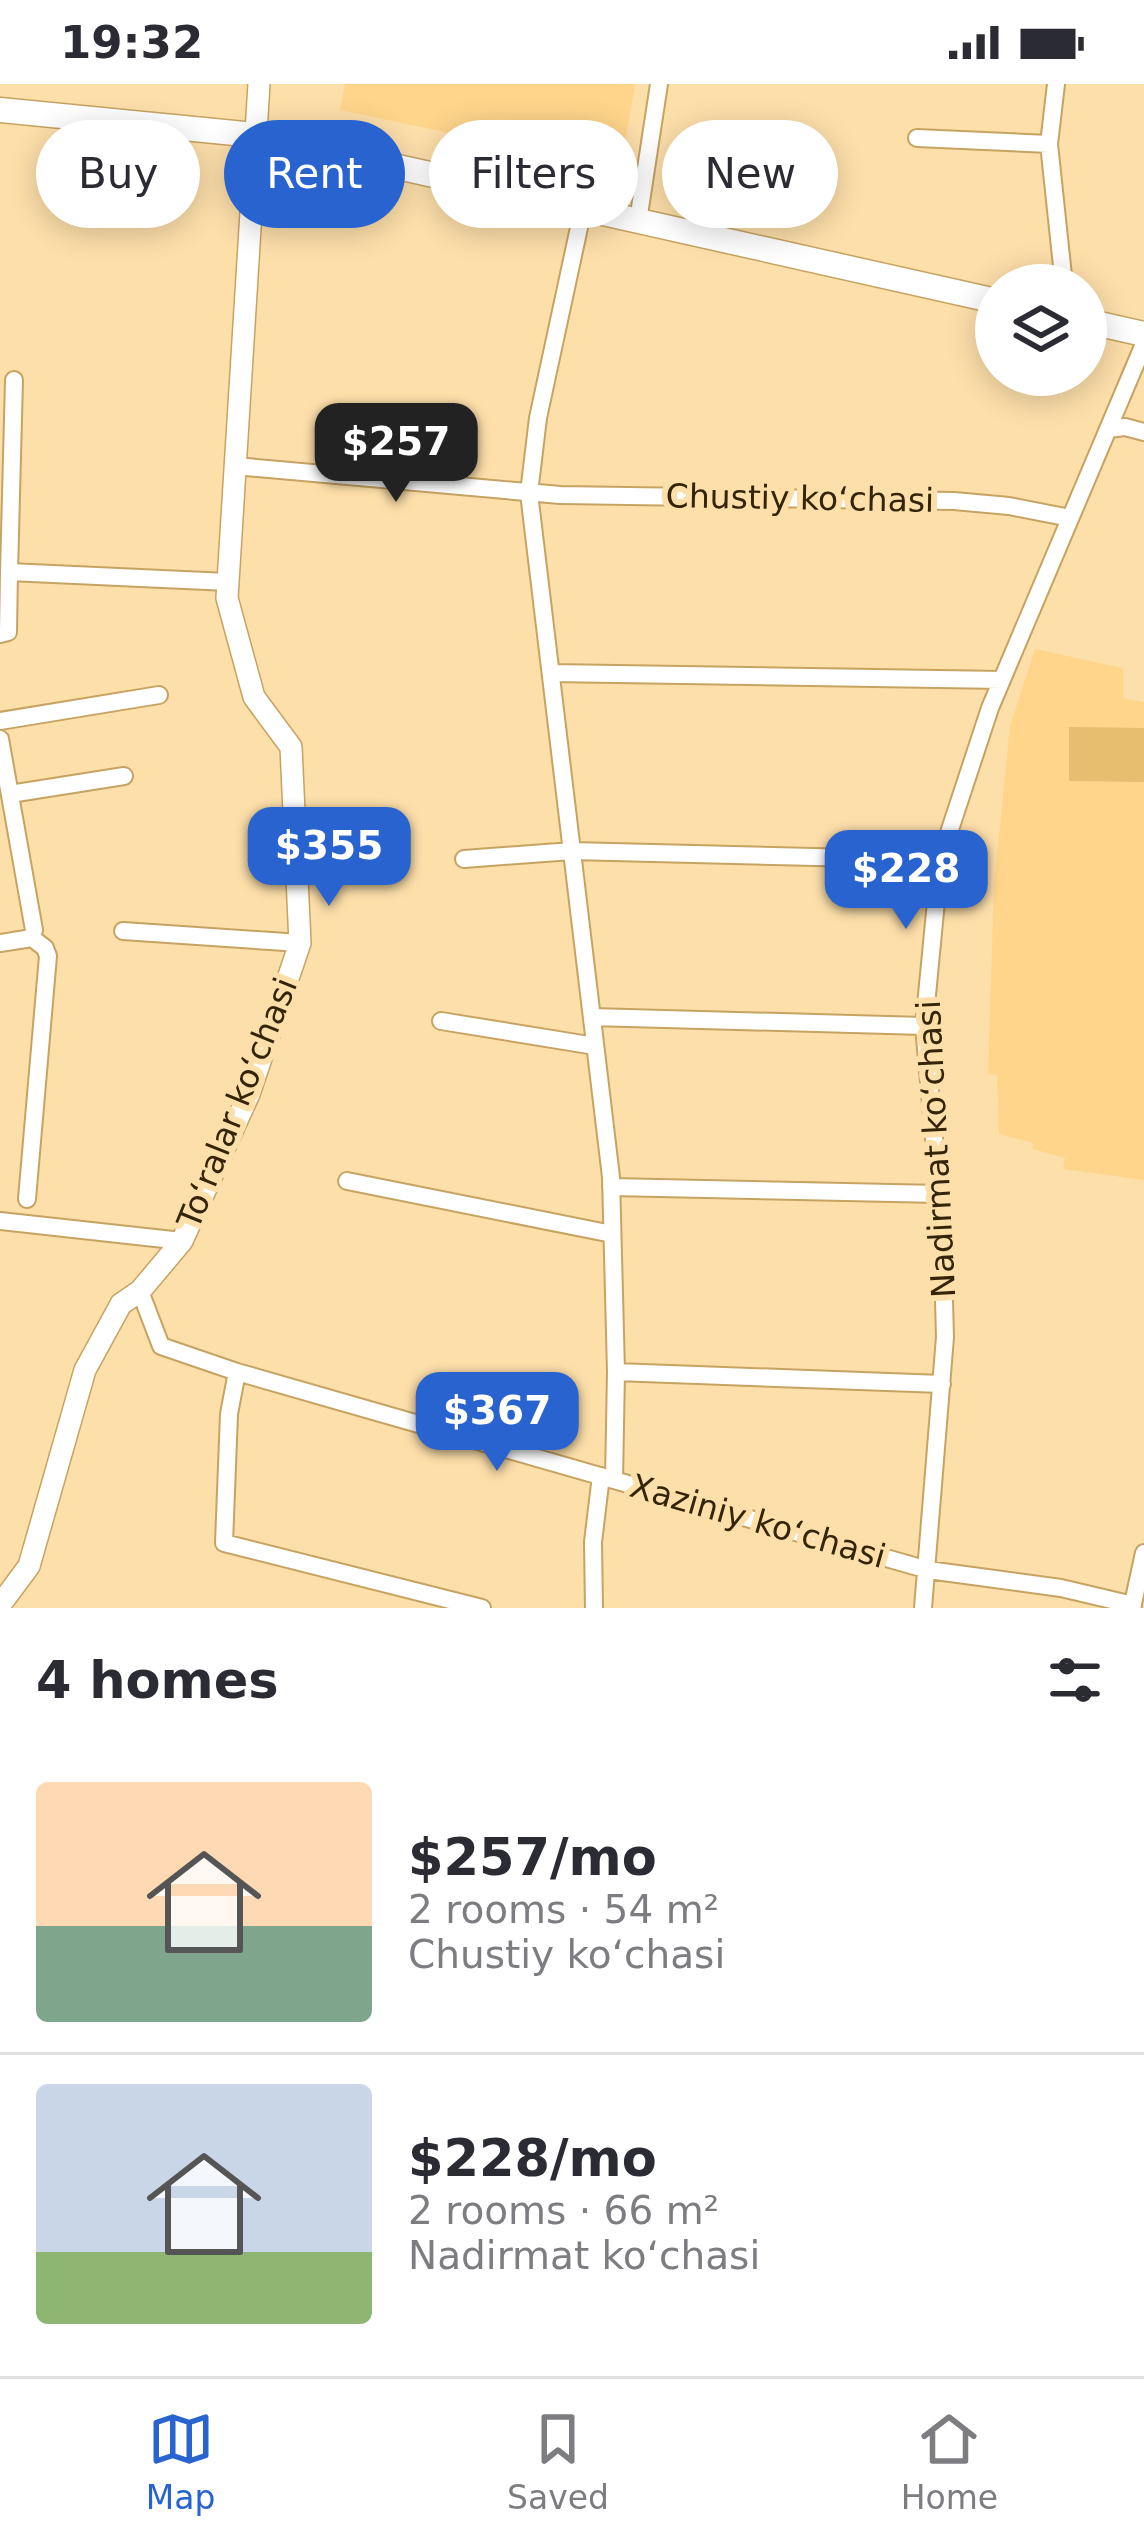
<!DOCTYPE html>
<html lang="en">
<head>
<meta charset="utf-8">
<style>
	body { margin:0; font-family:"DejaVu Sans",sans-serif; background:#f7f7f7; color:#2b2b33; height:100vh; display:flex; flex-direction:column; font-size:45px; white-space:nowrap }
	* { box-sizing:border-box; margin:0 }
	p { font-size:39px; color:#7c7c81 }
	.icon { flex:none; width:66px; height:66px; fill:none; stroke:currentColor; stroke-width:2; stroke-linecap:round; stroke-linejoin:round }
	.map { position:relative; height:1524px; overflow:hidden }
	.details { display:flex; flex-direction:column; background:#fff; flex:1 }
	.details>* { flex:none }
	.banner { position:absolute; left:36px; top:36px; width:1074px; height:108px; display:flex; gap:24px }
	.tools { position:absolute; left:975px; top:180px; display:grid; gap:24px }
	.tools a { display:grid; place-items:center; width:132px; height:132px; border-radius:50%; background:#fff; box-shadow:0 6px 30px #0003; font-size:60px }
	.price { position:absolute; translate:-50% -102px; padding:0 27px; border-radius:24px; background:#2863d0; color:#fff; font-size:39px; line-height:78px; filter:drop-shadow(0 3px 6px #0008) }
	.price::after { content:''; position:absolute; left:50%; top:72px; width:36px; height:27px; margin-left:-18px; background:inherit; clip-path:polygon(0 0,100% 0,50% 100%) }
	.price.active { background:#222; color:#fff }
	ul { padding:0; list-style:none }
	li { display:flex; align-items:center; gap:36px; height:300px; padding:0 36px }
	li+li { border-top:3px solid #e1e1e2 }
	li span { display:grid; place-items:center; flex:none; width:336px; height:240px; border-radius:12px; color:#555 }
	li>.icon { margin-inline-start:auto }
	span .icon { width:144px; height:144px; fill:#fffc; stroke-width:1 }
	li b { font-size:51px }
	h2 { display:flex; justify-content:space-between; align-items:center; height:144px; padding:0 36px; font-size:51px }
	.tag { padding:0 42px; border-radius:54px; background:#fff; box-shadow:0 6px 30px #0003; font-size:42px; line-height:108px }
	.tag.active { background:#2863d0; color:#fff }
	.status { display:flex; justify-content:space-between; align-items:center; height:84px; padding:0 60px; background:#fff; direction:ltr }
	.status svg { height:33px; fill:currentColor }
	.menu { display:flex; justify-content:space-around; align-items:center; height:168px; border-top:3px solid #e1e1e2; background:#fff; font-size:33px; color:#7c7c81 }
	.menu a { display:grid; justify-items:center; gap:6px }
	.menu .active { color:#2863d0 }
	.map>svg:first-child { display:block }
</style>
</head>
<body>
<div class="status"><b>19:32</b><svg viewBox="0 0 49 12"><path d="M0 12V9h3v3zM5 12V6h3v6zM10 12V3h3v9zM15 12V0h3v12zM26 1h20v11H26zM47 4h2v5h-2z"/></svg></div>
<div class="map">
<svg width="1144" height="1524" viewBox="0 0 1144 1524">
	<rect width="100%" height="100%" fill="#fddfaa"/>
	<path fill="#ffd58b" d="M345 0H635L621 85 340 26Z
		M1035 565 1123 584V614L1144 618V1096L1063 1085 1065 1074 1033 1065V1059L999 1050 997 991 988 990 994 801 1010 642Z"/>
	<path fill="#e7bd70" d="M1069 643 1144 644V698L1069 697Z"/>
	<g fill="none" stroke-linecap="round" stroke-linejoin="round">
		<defs>
			<path id="minor" d="M1056 0 1049 60 1064 201
				M917 54 1049 60
				M583 125 538 334 529 409 611 1093 616 1288 614 1396
				M638 137 659 0
				M1108 345 1125 343 1144 348
				M235 382 560 411 954 417 1009 422 1070 434
				M9 488 14 296
				M0 550 8 548 9 488 228 498
				M551 589 1002 596
				M0 637 159 611
				M0 655 34 846 32 854 0 859
				M10 710 124 692
				M464 775 572 767 940 776
				M123 847 300 859
				M592 933 924 942
				M441 937 595 962
				M347 1097 612 1150
				M611 1103 940 1110
				M27 1115 48 872 45 864 32 854
				M0 1137 182 1157
				M140 1207 161 1262 237 1288 928 1486 1061 1504 1133 1521
				M237 1288 229 1330 224 1459 482 1524
				M616 1288 942 1300
				M594 1524 593 1458 601 1392
				M923 1524 945 1253 942 1144 924 942 940 776 990 624 1144 260
				M1132 1524 1144 1469"/>
			<path id="tertiary" d="M0 1521 29 1482 85 1286 121 1220 140 1207 182 1157 249 1010 300 859 291 663 254 613 227 514 259 0"/>
			<path id="secondary" d="M0 26 255 51 996 217
				M1086 237 1144 250"/>
		</defs>
		<use href="#minor" stroke="#c7a362" stroke-width="20"/>
		<use href="#tertiary" stroke="#c7a362" stroke-width="24"/>
		<use href="#secondary" stroke="#c7a362" stroke-width="27"/>
		<use href="#minor" stroke="#fff" stroke-width="16"/>
		<use href="#tertiary" stroke="#fff" stroke-width="21"/>
		<use href="#secondary" stroke="#fff" stroke-width="24"/>
	</g>
	<g text-anchor="middle" dominant-baseline="central" stroke-width="12" stroke-linejoin="round" paint-order="stroke">
		<g font-size="33" fill="#342509" stroke="#fddfaa">
			<text transform="translate(800 414) rotate(1)">Chustiy koʻchasi</text>
			<text transform="translate(237 1019) rotate(-68)">Toʻralar koʻchasi</text>
			<text transform="translate(936 1065) rotate(-93)">Nadirmat koʻchasi</text>
			<text transform="translate(758 1437) rotate(16)">Xaziniy koʻchasi</text>
		</g>
	</g>
</svg>
<div class="tools">
<a><svg class="icon" aria-label="layers" viewBox="0 0 24 24"><path d="M12 4l9 5-9 5-9-5zM3 14l9 5 9-5"/></svg></a>
</div>
<b class="price active" style="left:396px;top:421px">$257</b>
<b class="price" style="left:329px;top:825px">$355</b>
<b class="price" style="left:906px;top:848px">$228</b>
<b class="price" style="left:497px;top:1390px">$367</b>
<div class="banner">
<a class="tag">Buy</a>
<a class="tag active">Rent</a>
<a class="tag">Filters</a>
<a class="tag">New</a>
</div>
</div>
<section class="details">
<h2>4 homes<svg class="icon" aria-label="filters" viewBox="0 0 24 24"><path d="M4 7h16M4 17h16"/><circle cx="9" cy="7" r="2"/><circle cx="15" cy="17" r="2"/></svg></h2>
<ul>
<li><span style="background:linear-gradient(#ffd9b3 60%,#7fa58c 0)"><svg class="icon" aria-label="home" viewBox="0 0 24 24"><path d="M3 11l9-7 9 7M6 9v11h12V9"/></svg></span><div><b>$257/mo</b><p>2 rooms · 54 m²</p><p>Chustiy koʻchasi</p></div></li>
<li><span style="background:linear-gradient(#c9d6e8 70%,#8fb573 0)"><svg class="icon" aria-label="home" viewBox="0 0 24 24"><path d="M3 11l9-7 9 7M6 9v11h12V9"/></svg></span><div><b>$228/mo</b><p>2 rooms · 66 m²</p><p>Nadirmat koʻchasi</p></div></li>
</ul>
</section>
<nav class="menu">
<a class="active"><svg class="icon" aria-label="map" viewBox="0 0 24 24"><path d="M3 6l6-2 6 2 6-2v14l-6 2-6-2-6 2zM9 4v14M15 6v14"/></svg>Map</a>
<a><svg class="icon" aria-label="saved" viewBox="0 0 24 24"><path d="M7 4h10v16l-5-4-5 4z"/></svg>Saved</a>
<a><svg class="icon" aria-label="home" viewBox="0 0 24 24"><path d="M3 11l9-7 9 7M6 9v11h12V9"/></svg>Home</a>
</nav>
</body>
</html>
